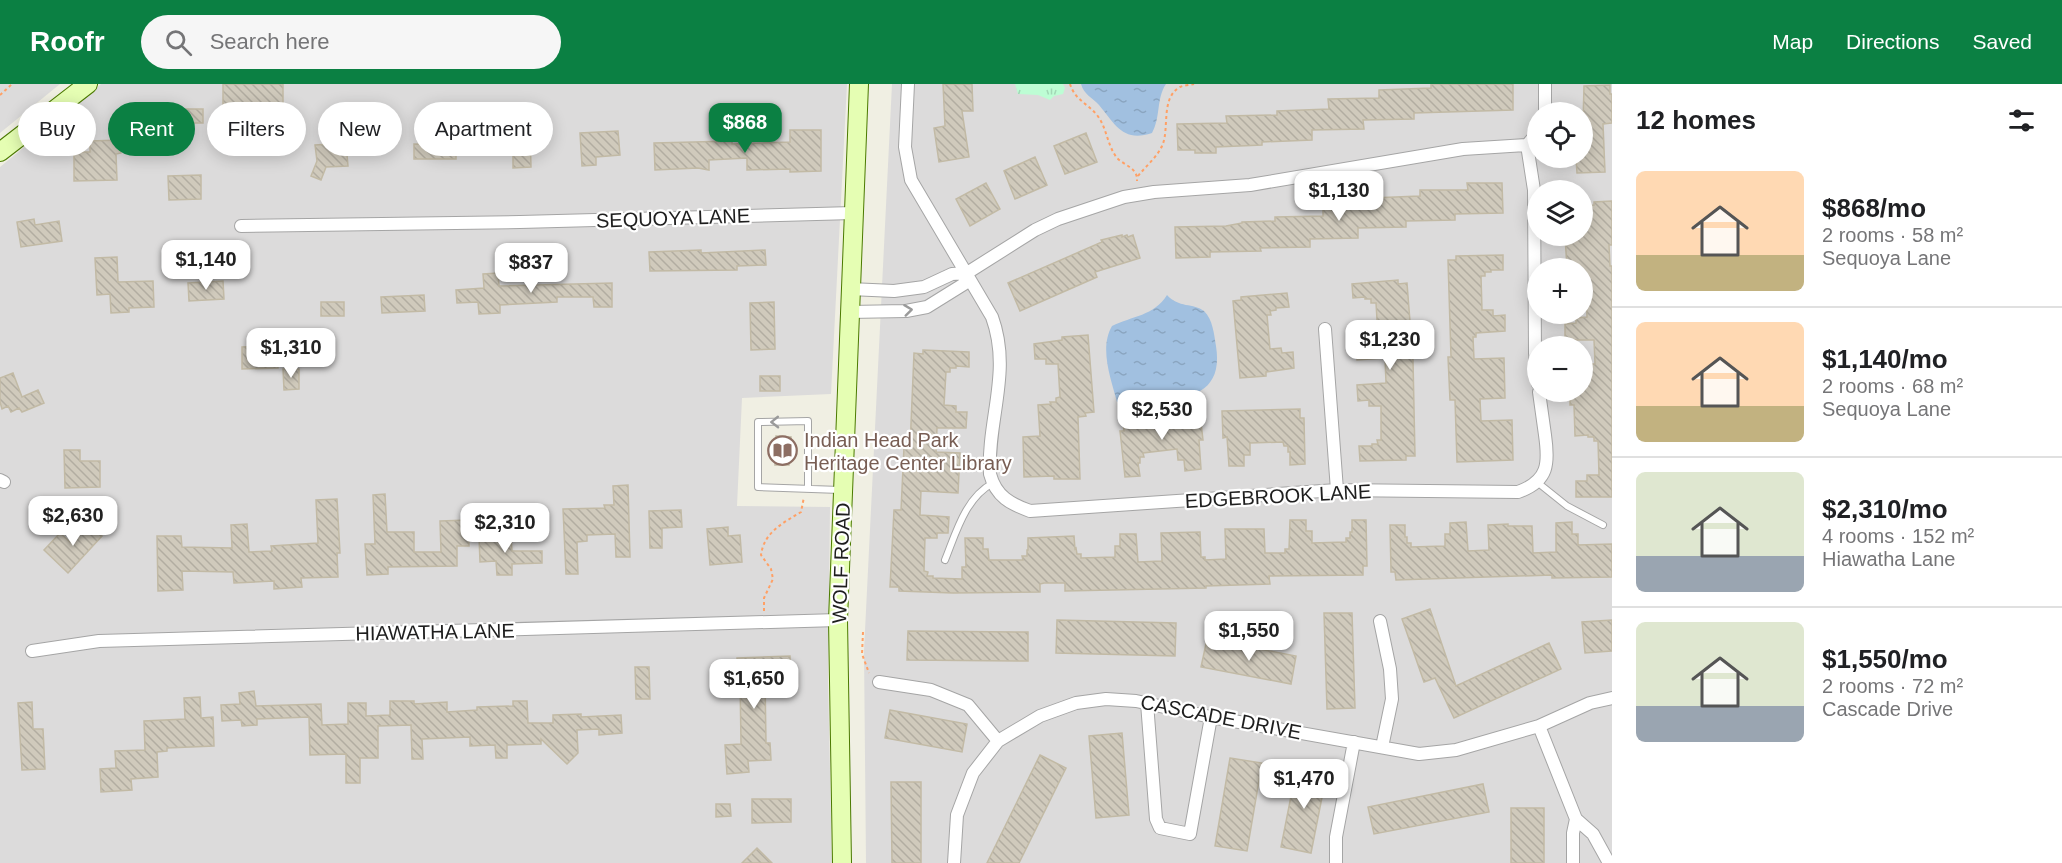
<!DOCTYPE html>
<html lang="en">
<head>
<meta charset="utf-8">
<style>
	body { margin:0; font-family:Helvetica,sans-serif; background:#f6f6f6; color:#202124; height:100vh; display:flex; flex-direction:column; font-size:22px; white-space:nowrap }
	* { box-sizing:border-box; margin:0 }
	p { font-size:20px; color:#757577 }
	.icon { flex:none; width:33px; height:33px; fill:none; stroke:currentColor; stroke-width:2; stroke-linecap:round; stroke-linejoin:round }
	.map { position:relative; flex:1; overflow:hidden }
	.details { display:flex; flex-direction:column; background:#fff; width:450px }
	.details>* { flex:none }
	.top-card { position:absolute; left:18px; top:18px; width:570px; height:54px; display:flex; gap:12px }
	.buttons { position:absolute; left:1527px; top:18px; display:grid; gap:12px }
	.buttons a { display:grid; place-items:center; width:66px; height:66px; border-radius:50%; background:#fff; box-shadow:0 3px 15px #0003; font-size:30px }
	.price { position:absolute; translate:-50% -51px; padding:0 14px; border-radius:12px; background:#fff; color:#222; font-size:20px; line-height:39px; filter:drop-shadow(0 2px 3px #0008) }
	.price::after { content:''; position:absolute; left:50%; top:36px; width:18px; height:14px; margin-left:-9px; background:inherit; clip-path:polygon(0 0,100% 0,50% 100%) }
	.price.active { background:#0b8043; color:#fff }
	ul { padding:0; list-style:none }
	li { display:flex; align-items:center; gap:18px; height:150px; padding:0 24px }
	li+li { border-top:2px solid #e0e0e0 }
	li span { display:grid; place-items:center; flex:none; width:168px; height:120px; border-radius:9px; color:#555 }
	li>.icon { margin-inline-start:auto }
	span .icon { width:72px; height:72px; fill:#fffc; stroke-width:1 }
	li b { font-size:26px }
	h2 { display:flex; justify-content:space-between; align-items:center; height:72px; padding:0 24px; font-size:26px }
	.pill { padding:0 21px; border-radius:27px; background:#fff; box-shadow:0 3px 15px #0003; font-size:21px; line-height:54px }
	.pill.active { background:#0b8043; color:#fff }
	header { display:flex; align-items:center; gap:36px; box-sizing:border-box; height:84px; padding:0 30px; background:#0b8043; color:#fff }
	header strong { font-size:28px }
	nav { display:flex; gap:33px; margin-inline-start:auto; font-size:21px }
	.search { width:420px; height:54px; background:#f6f6f6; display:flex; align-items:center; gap:15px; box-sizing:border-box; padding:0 21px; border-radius:33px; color:#757577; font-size:22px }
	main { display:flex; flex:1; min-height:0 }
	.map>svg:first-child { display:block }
</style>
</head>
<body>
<header>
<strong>Roofr</strong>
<div class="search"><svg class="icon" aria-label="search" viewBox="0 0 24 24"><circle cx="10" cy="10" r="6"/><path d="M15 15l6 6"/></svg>Search here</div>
<nav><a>Map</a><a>Directions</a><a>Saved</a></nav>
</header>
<main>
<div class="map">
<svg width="1612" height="779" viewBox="0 0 1612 779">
	<defs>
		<pattern id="park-tufts" width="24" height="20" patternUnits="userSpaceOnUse" patternTransform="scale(1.5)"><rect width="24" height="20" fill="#bdfdd4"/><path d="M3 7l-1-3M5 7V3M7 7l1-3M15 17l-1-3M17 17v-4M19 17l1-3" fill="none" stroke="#a2d8b6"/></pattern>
		<pattern id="water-ripples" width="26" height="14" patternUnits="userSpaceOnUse" patternTransform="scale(1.5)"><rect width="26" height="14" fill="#a1c0e0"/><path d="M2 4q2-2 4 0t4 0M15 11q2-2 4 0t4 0" fill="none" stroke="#8aa5c0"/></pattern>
		<pattern id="building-back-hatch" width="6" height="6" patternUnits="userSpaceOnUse" patternTransform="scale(1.5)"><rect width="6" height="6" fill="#d0cabc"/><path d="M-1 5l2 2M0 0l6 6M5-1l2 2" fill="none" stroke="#b2ada1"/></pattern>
	</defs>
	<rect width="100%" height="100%" fill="#f0efe3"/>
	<path fill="#dcdbdb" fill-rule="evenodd" d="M0 0H60L0 49Z
		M101 0H847L831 310 742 314 737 422 830 423 828 597 832 779H0V83Z
		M892 0H1612V779H866L864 567ZM1538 28H1582V74H1538ZM1538 106H1582V152H1538ZM1538 184H1582V230H1538ZM1538 262H1582V308H1538Z"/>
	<path fill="url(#park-tufts)" d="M1015 0H1063L1065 4 1063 10 1054 12 1050 16 1038 11 1018 10Z"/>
	<path fill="url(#water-ripples)" d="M1081 0H1166C1156 15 1161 33 1152 49 1123 59 1115 40 1099 21 1092 13 1084 11 1081 0Z
		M1167 211C1178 224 1194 219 1204 227 1213 236 1214 250 1216 262 1223 306 1194 316 1156 315 1144 315 1130 311 1121 319L1117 318C1111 295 1099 264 1112 242 1132 232 1154 232 1167 211Z"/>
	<path fill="url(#building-back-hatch)" stroke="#c2baa5" stroke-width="1.5" d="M223 0H283V26L223 28Z
		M943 0H972L973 27H962L969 73 939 78 934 44 945 42Z
		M1431 0H1513V26L1414 29V35L1363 36 1364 45 1312 46V56L1262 58V61L1216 63V69H1195V66H1178L1177 40 1227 39 1226 32 1277 31V27L1329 25 1328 15 1379 14V6L1431 4Z
		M1610 1V10H1612V39L1603 40 1605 88 1577 89 1576 74H1582L1584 2Z
		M176 25H203V39H176Z
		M530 46 531 83 513 84V68L493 69 492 47Z
		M790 46H821V87L790 88V85L747 86V74L709 76V86L698 84 655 86 654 59 732 57V60L790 58Z
		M618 47 620 71 596 73V81L582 82 580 49Z
		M1086 49 1097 78 1065 90 1054 62Z
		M121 56V69L116 70 117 96 74 97V68H90V57Z
		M346 59 348 82 326 83 321 96 311 92 317 77 315 61Z
		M414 60 456 61V75H414Z
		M1035 73 1047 101 1015 115 1004 87Z
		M201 91V115L169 116 168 92Z
		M986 99 1000 125 970 142 956 115Z
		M1467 99H1502L1503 129 1455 130V136L1406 137V143L1358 144V154L1310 155V163L1260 164 1261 167 1210 168V173L1176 174 1175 143 1226 142 1242 139V138L1275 137V133L1323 132V124L1371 123V114L1420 112V106H1468Z
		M1612 117V161H1609L1610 182H1612V413H1576V397H1587V391H1599L1598 357H1594V353H1588V351L1575 352 1574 321H1570V308H1582V280H1595L1594 256H1565V240L1576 239V234L1587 233 1586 200H1582V184H1567L1565 152H1582V122L1594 121V118Z
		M34 135 35 141 59 137 62 157 21 163 17 138Z
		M1122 151V153L1127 151 1128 153 1133 151 1140 174 1095 188 1097 193 1020 227 1008 199 1102 158 1101 156Z
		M701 166V169L765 166 766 181 737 182V186L650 187 649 168Z
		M1503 171V186H1491V188H1485V192H1481L1482 226H1493V232L1505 231V247L1476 249V253H1473L1474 275 1504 274 1505 314 1480 315 1481 337 1512 336 1513 376 1457 378 1455 316H1450L1448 273H1451L1448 176H1456V172Z
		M117 173 118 198 153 197 154 223 129 224V228L111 229 110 210 97 211 95 174Z
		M498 189 499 202 612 199V223H594L593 213H557V218L500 221V229L479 230 478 218 457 219 456 206 484 204 483 190Z
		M1398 196V200L1407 199 1413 276 1415 372H1406V376L1360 377 1359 362H1372V360H1378L1377 356H1381V322H1369V316L1358 317 1357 301 1386 299 1385 274 1357 276 1356 260 1367 259V253L1378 252 1376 219H1371V215H1365V213L1353 214 1352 200Z
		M223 197 224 215 189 217 188 199Z
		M1287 209 1289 223 1276 224V226L1270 227 1271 231H1267L1270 265 1281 264 1282 269 1293 268 1294 284 1266 288V292L1240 294 1233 217 1241 216V213Z
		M424 211 425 227 382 229 381 213Z
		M321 218H344V232H321Z
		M774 218 775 265 751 266 750 219Z
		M1088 251 1094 328 1085 329 1086 332 1078 333 1080 395H1054V392L1024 393 1023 353 1040 352 1038 321 1051 320 1050 318H1056V314L1060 313 1058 280H1046V275H1035L1034 260 1062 256V253Z
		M277 261 278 284 242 285V263Z
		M923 266 969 268V283L956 282V284H950V288H946L944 321 956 322V328H967L966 344H937L936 368 960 369 958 409 921 407 920 431 949 433 948 449H937V454H925L924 487 928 488 927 492H933V494L962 495V483H966L965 454H983V465H988L989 476H1023L1022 472H1027V466H1028V454L1074 452 1075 465 1076 464 1077 470H1081V474L1115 473V462H1120V450H1136L1138 478 1162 477 1161 449 1200 448 1201 473H1205V476L1226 475 1225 445H1264L1265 469H1285V465H1289L1290 436H1306V447H1312V459L1346 458V454H1350V448H1352V436H1366L1367 482H1363V491L1269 492 1270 500 1206 502V504L1065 507V499H1044L1040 500V508L953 509 899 507V503H890L894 426H901L904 363H910L914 269 923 270Z
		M283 285H299V305L284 306Z
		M13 289 22 313 38 306 44 319 22 328 19 324 11 328 8 322 2 325 0 318V294Z
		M760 292H780V307H760Z
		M1300 325V334H1304L1305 380 1290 381V368H1288V362H1284L1283 358 1250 359V371H1244V382H1229L1227 353 1223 354 1222 327Z
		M1200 330 1203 356H1199L1201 385 1185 387 1184 376H1178L1177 365 1143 369 1144 373H1140V379H1138L1140 392 1125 393 1120 347H1124L1123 338Z
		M776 352 791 353 789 381H775Z
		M64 366H80V377H100V403L65 404Z
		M628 401 630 473H616L615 450 587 451V457L577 458 578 490H566L563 425 605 424 604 421H614L613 402Z
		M385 410 387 448H414V468H441L440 437 468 436 469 462H457V482L388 483V490L367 491 365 460H375L373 411Z
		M337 415 340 469H337L338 493 301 494 302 503 274 505V497L234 499 233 488 182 487 183 506 158 507 157 452H181L182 463 232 464 231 441 247 440 249 468 272 467 271 462 318 459 316 416Z
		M681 426 682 443 662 444V464H650L649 427Z
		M88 438 102 452 68 489 44 466 60 449 70 458Z
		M1466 438 1468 467 1489 466 1488 441 1508 440V442H1532L1533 469 1556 468V439L1572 438V450H1578V461L1612 460V493L1552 494V491L1396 496 1395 488H1391L1390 441H1405V453H1407V459H1411V463L1445 462V450H1450V439Z
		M728 443V452L740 451 742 478 710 481 707 445Z
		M511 452 512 467H542V479L512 480V491H497L496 477 480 478 479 453Z
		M1430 525 1456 602 1549 559 1561 585 1454 634 1435 594 1424 598 1402 535Z
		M1324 529H1352L1355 624 1327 625Z
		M1057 536 1176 539 1175 572 1056 569Z
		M1612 536V567L1585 569 1582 538Z
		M908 547 1028 548V577L907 576Z
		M1207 555 1296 572 1291 600 1201 583Z
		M790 572 791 593 765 594 766 659H770L771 676 748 677 749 688 727 690 725 661 741 660 740 595H738L737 574Z
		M635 583H649L650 615H636Z
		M254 607 256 622 321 620 322 641 348 640V619H366V632L390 631V617H414V620L447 618V628L477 626V623L513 622V617H527L528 639H553V631L581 630V633L621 631 622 649 599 651V645L577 646 578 669 567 680 541 655V660L507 661V674H496L495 661 470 662V653L422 655 423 675H412L411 641 378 642V674H360V699H346V670L310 671 309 633 257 635V641L242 642 241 636 222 637 221 621 240 620 239 609Z
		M200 613 201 634 213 633 214 662 167 664V667L157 668 158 693 131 695 132 706 101 708 100 685 116 684 115 667 145 666 144 637 185 635 184 614Z
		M32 618 33 645H43L45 685 22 686 18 619Z
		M890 626 967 640 962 668 885 654Z
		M1122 649 1129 731 1096 734 1089 652Z
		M1040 671 1066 684 1019 779H987Z
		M1230 674 1262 679 1247 767 1215 762Z
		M1297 682 1327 688 1311 769 1281 763Z
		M891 698H921V779H892Z
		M1483 700 1489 728 1374 750 1368 723Z
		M752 715H791V738L752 739Z
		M716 720H730L731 732 716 733Z
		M1511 724H1544V779H1511Z
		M757 764 772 779H742Z"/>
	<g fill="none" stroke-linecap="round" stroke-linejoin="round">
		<defs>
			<path id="lane" d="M1537 398 1567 422 1603 441
				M808 405V337L758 338V403L840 406
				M945 476C956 449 965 414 993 399"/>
			<path id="street" d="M908 0 905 63 911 96 992 233C1012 288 987 335 990 390 996 413 1011 420 1030 427L1337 406 1518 408C1549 397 1549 379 1545 351 1543 336 1541 322 1539 308
				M1545 28V0
				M1538 48 1527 61 1534 106 1535 269 1538 300
				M241 142 520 138 853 129
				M850 205 894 207 924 203 952 190 967 189 1035 146 1058 135 1124 113 1154 108 1250 101 1463 65 1527 61
				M849 228 906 227 927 223 964 200 967 189
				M1325 245 1337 406
				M0 396 4 398
				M1380 537 1390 585 1392 615 1382 663
				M32 567 99 557 838 536
				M879 598 931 606 968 621 998 657
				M1147 619 1156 735 1160 744 1190 750 1211 633
				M1539 642 1576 735 1593 750 1609 779
				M954 779 957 731 973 689 998 657 1040 632 1076 619 1106 615 1136 617 1211 633 1419 670 1456 666 1539 642 1590 619 1612 614
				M1336 779V753L1354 658
				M1573 779V749L1576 735"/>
			<path id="secondary" d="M0 68 88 0
				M842 779 838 536 859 0"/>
		</defs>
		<use href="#lane" stroke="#a5a5a5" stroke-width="8"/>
		<use href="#street" stroke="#a5a5a5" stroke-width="14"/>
		<use href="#secondary" stroke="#4b7a00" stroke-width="20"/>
		<path stroke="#ffa065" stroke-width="2" stroke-dasharray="3 3" stroke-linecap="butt" d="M1070 0C1075 16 1087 19 1097 31 1107 44 1107 61 1117 74 1125 82 1138 84 1137 97
			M0 11 12 0
			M1138 92C1146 82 1157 73 1162 62 1170 45 1160 14 1180 3 1184 1 1190 1 1194 0
			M764 527V514L773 495 771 485 761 471C764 448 783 439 801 428L804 413
			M863 548 862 570 869 589"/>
		<use href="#lane" stroke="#fff" stroke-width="6"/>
		<use href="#street" stroke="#fff" stroke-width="12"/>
		<use href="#secondary" stroke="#e5feb3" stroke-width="18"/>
	</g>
	<defs><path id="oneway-chevron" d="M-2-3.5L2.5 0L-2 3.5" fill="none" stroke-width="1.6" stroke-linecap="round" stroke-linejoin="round" transform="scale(1.5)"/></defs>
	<g stroke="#9a9a9a">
		<use href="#oneway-chevron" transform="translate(908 226) rotate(-7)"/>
		<use href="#oneway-chevron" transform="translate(775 338) rotate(179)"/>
	</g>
	<defs>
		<symbol id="library-ring" viewBox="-11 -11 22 22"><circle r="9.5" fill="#fff" stroke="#8d6e63" stroke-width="1.5"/><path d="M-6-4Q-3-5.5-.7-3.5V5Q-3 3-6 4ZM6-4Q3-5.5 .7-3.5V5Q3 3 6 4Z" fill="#8d6e63"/></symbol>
	</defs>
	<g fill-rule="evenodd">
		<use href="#library-ring" x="766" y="350" width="33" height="33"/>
	</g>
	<g text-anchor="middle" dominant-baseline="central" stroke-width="4.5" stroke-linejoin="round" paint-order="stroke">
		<g font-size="20" fill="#1e1e1e" stroke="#fff">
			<text transform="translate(673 134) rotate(-2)">SEQUOYA LANE</text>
			<text transform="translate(1278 412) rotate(-3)">EDGEBROOK LANE</text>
			<text transform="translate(841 479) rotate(-88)">WOLF ROAD</text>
			<text transform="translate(435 548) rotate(-1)">HIAWATHA LANE</text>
			<text transform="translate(1221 633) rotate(11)">CASCADE DRIVE</text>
		</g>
		<g font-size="20" fill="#785e54" stroke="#fff" text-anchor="start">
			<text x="804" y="356">Indian Head Park<tspan x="804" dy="23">Heritage Center Library</tspan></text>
		</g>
	</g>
</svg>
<div class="buttons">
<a><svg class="icon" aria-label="locate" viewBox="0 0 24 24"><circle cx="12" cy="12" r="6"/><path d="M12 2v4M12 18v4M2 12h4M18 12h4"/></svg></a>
<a><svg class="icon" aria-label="layers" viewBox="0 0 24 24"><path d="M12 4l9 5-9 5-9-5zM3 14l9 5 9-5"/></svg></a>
<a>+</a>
<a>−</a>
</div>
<b class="price active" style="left:745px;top:70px">$868</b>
<b class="price" style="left:1339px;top:138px">$1,130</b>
<b class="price" style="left:206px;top:207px">$1,140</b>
<b class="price" style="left:531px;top:210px">$837</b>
<b class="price" style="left:1390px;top:287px">$1,230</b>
<b class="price" style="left:291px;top:295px">$1,310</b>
<b class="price" style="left:1162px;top:357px">$2,530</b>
<b class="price" style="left:73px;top:463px">$2,630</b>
<b class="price" style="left:505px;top:470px">$2,310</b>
<b class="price" style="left:1249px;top:578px">$1,550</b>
<b class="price" style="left:754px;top:626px">$1,650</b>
<b class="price" style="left:1304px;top:726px">$1,470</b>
<div class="top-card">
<a class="pill">Buy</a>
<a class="pill active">Rent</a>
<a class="pill">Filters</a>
<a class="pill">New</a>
<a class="pill">Apartment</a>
</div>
</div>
<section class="details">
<h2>12 homes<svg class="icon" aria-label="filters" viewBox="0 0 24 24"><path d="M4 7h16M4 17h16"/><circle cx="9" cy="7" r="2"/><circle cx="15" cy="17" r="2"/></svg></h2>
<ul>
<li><span style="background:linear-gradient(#ffd9b3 70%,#c2b280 0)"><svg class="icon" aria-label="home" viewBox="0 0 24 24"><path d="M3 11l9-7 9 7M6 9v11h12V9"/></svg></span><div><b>$868/mo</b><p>2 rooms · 58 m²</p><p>Sequoya Lane</p></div></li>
<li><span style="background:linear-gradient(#ffd9b3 70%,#c2b280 0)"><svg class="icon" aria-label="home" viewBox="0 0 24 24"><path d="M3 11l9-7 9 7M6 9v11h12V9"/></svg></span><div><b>$1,140/mo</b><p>2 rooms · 68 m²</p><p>Sequoya Lane</p></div></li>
<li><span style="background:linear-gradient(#dfe7d0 70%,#9aa5b1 0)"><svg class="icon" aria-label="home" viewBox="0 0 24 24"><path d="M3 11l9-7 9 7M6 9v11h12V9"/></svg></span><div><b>$2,310/mo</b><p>4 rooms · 152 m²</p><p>Hiawatha Lane</p></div></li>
<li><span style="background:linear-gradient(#dfe7d0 70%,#9aa5b1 0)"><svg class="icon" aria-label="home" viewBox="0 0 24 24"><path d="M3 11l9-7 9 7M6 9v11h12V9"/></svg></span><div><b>$1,550/mo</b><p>2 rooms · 72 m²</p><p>Cascade Drive</p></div></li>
</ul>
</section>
</main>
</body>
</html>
